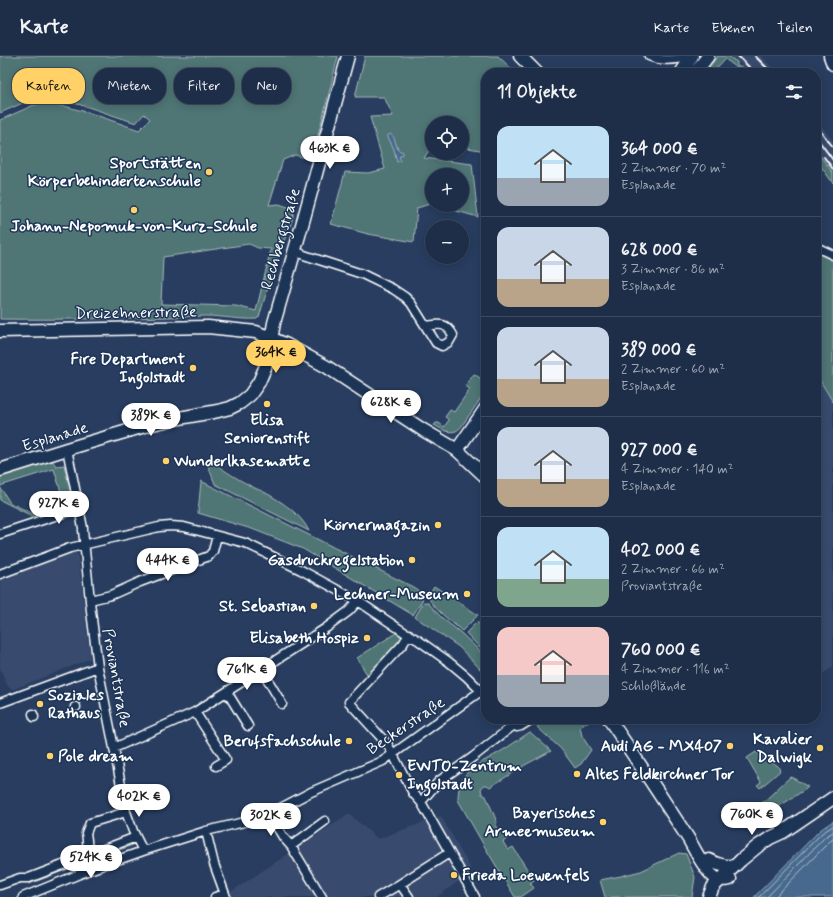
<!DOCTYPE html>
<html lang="de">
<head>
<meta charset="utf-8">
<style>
	body { margin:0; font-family:Mynerve,sans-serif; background:#26364f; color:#f1f3f6; height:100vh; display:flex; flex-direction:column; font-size:15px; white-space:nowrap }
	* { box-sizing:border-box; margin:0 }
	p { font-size:13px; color:#a1a8b4 }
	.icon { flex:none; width:22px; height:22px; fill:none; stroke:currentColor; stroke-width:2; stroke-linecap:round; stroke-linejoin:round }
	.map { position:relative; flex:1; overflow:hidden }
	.drawer { position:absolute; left:481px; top:12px; width:340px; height:656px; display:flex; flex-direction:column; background:#1e2e48; border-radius:16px; box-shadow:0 2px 10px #0003,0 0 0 1px #3c4a60 }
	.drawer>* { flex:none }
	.banner { position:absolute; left:12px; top:12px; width:380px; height:36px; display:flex; gap:8px }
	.controls { position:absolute; left:425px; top:60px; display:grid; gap:8px }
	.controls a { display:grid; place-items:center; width:44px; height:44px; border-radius:50%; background:#1e2e48; box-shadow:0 2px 10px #0003,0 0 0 1px #3c4a60; font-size:20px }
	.price { position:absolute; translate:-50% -34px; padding:0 9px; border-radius:14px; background:#fff; color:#222; font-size:13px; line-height:26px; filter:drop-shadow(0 1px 2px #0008) }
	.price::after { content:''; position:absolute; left:50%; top:24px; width:12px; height:9px; margin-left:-6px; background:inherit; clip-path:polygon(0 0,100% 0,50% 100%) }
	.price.selected { background:#ffd166; color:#111 }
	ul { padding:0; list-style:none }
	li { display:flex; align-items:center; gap:12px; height:100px; padding:0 16px }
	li+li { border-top:1px solid #3c4a60 }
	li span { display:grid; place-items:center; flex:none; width:112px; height:80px; border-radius:12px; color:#555 }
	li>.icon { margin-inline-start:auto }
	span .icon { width:48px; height:48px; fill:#fffc; stroke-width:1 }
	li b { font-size:17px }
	h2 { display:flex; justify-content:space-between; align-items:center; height:48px; padding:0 16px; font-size:17px }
	.chip { padding:0 14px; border-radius:16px; background:#1e2e48; box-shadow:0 2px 10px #0003,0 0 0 1px #3c4a60; font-size:14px; line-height:36px }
	.chip.selected { background:#ffd166; color:#111 }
	header { display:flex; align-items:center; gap:24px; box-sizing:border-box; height:56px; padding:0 20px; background:#1e2e48; border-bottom:1px solid #3c4a60 }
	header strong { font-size:19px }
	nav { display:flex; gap:22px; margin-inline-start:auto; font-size:14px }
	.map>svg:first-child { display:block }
</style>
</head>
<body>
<header>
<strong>Karte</strong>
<nav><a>Karte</a><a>Ebenen</a><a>Teilen</a></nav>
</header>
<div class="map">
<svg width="833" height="841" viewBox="0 0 833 841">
	<rect width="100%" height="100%" fill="#283d60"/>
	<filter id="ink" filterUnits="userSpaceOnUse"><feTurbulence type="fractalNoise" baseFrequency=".025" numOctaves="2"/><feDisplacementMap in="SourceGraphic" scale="8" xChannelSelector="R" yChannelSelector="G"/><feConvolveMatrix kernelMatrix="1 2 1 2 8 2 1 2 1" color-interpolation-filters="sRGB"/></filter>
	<g filter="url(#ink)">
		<path fill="#394b6e" d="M732 0H761L777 17H749Z
			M816 63 833 85V117L816 94Z
			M816 317 833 345V611L816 622Z
			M74 496 78 499 90 602 87 604 14 633H11L7 629 0 612V523Z
			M349 758 378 783 441 760 472 815 437 841H223Z"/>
		<path fill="#507475" stroke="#a8baba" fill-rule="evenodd" d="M0 0H338L330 33 313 98 309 103 295 99 283 104 269 149 279 148 294 153C293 166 287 180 280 192L259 261 257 263C239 264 222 260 205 260 137 262 68 264 0 263V64L34 49 46 46 64 50 90 57 139 74 150 63 144 58 136 67 88 51 63 44 45 41 25 46 0 57ZM249 188 258 192 271 193 256 255 236 250 161 248 163 201Z
			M365 0H498L516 17H486V101L480 94 462 91V67H432V90L424 102 472 108 478 161 435 149H462V119H432V148H430L417 152 414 186 368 178 331 168 345 116 368 117 385 113 370 61 393 60 384 41H355ZM388 81 394 82 398 94 403 96 401 99 397 106 394 93Z
			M718 0H728L737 6V9L738 11H742L748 17H744L725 3 712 17H704Z
			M816 94 833 117V127L816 104Z
			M817 195 833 203V346L816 318V199Z
			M474 318 486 326V335L461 371C460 372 458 374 456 375 448 378 440 372 434 369L436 367H439L444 371 449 364 445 361 450 354 454 356 470 333 465 330Z
			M52 404 56 410 64 409 72 440 65 449 54 413 0 430V419Z
			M209 406 214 408C226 415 237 423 249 429 254 432 260 434 266 437 282 446 301 458 309 475L215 428 207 407Z
			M201 425 413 531C418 534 424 538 422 545L413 559 303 493 252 473 198 457Z
			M0 431 10 447 34 458 50 453 51 457 34 461 0 444Z
			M434 530 478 559 462 575C453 567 431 551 428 540Z
			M424 546H426L428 547 442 562 461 577 486 601V619L459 591 415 561Z
			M477 566 486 574V588L481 593 466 577Z
			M396 577 405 581 368 620 357 602Z
			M547 663H592L580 671 582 680 591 694 581 708 575 712 561 693 537 671Z
			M530 676 551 695 525 709 490 731 487 729H484L481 733 482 738 486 740 497 766C494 771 497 775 503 774L508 782 503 786 508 794 513 791 534 824 530 827 534 832 521 841H515L483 788 458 744C458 714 476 710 498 697 509 691 519 683 530 676Z
			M756 696 778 710 780 715 760 732 757 729 761 726 747 702Z
			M790 721 793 722 808 731 806 733 764 760 761 759 759 756 758 751Z
			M132 785 133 789 97 802 96 798Z
			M679 797 686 798 695 821 692 841H605L600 824 621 820 641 815Z
			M80 804 81 808 29 828 28 825Z"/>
		<path fill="#46698d" stroke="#90a5bb" d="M391 78 394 82 398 94 403 96V99H401L399 101 401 105 397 106 394 93 388 81V79Z
			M833 765V841H754L820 774Z"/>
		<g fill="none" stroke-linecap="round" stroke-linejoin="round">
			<path stroke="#b5c3d1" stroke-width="1" d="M759 841 822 777 833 770
				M767 841 825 781 833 776
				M775 841 829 786 833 783"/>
			<defs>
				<path id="street" d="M649 0C662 6 677 4 691 0
					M816 191 833 199
					M295 195 304 199 362 218 393 233 405 241 411 247 436 287 442 290 449 286 453 279C446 266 439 268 426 270
					M67 393 83 472
					M83 474 91 555 98 611 114 692 126 756 133 775 143 795
					M0 478 79 452
					M0 518 70 492 159 471 171 470 184 471 245 487 301 514 358 545 404 576 418 584 449 606 467 621 486 640
					M90 544 111 539 140 526 172 514 209 500 213 495 217 480
					M409 578 403 588 349 646 388 689 413 737 421 746 475 841
					M262 614 282 648
					M227 636 248 670
					M0 647 98 611
					M75 651H76
					M195 656 226 704 216 710
					M33 658 34 661
					M509 663 517 671 521 670 532 663
					M114 692 195 656 326 572 349 555 358 545
					M421 746 439 725 473 701 514 669
					M269 758 283 781 291 790 322 841
					M206 775 214 808 226 841
					M291 790 325 765
					M92 813 88 799 87 784 86 777 90 767 126 756
					M400 828 409 841
					M0 829 20 822H29L136 781
					M23 841 92 813 143 795 206 775 257 763 269 758 311 736 383 705 481 635
					M215 841 225 838
					M378 841 400 828 449 797"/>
				<path id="secondary" d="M520 0 537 17
					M830 0 833 8
					M681 17 692 0
					M695 17 708 0
					M0 275 208 271 256 276 287 289 327 311 423 374 457 394 486 421
					M457 394 486 352
					M0 414 67 393 148 369 174 363 218 355 230 352 240 347 250 339 259 326 265 312 268 301 274 267 304 162 348 0
					M609 663C636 702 662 742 688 782 694 792 704 813 713 820 718 825 724 824 730 823
					M709 804C718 809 725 811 734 810
					M709 841 713 831 741 804 758 790 770 782 783 776 833 742"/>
			</defs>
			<use href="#street" stroke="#fff" stroke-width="11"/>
			<use href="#secondary" stroke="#fff" stroke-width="15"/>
			<use href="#street" stroke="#1d3557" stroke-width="8"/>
			<use href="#secondary" stroke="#1d3557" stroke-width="12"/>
			<path stroke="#fff" stroke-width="2" d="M738 0 755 17
				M755 0 772 17
				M816 69 833 91
				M816 81 833 104
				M824 101 833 113"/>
		</g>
	</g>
	<g fill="#ffd166" stroke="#1d3557" stroke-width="1.5">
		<circle cx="209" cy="116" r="4"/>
		<circle cx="134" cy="154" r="4"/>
		<circle cx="193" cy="312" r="4"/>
		<circle cx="267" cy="348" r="4"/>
		<circle cx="166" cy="405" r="4"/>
		<circle cx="438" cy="469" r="4"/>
		<circle cx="412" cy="504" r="4"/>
		<circle cx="467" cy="538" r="4"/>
		<circle cx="314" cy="550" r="4"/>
		<circle cx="367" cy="582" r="4"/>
		<circle cx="40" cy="648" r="4"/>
		<circle cx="349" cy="685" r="4"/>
		<circle cx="730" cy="690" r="4"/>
		<circle cx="820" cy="692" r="4"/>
		<circle cx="50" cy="700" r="4"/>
		<circle cx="577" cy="718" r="4"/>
		<circle cx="399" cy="719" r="4"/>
		<circle cx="603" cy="766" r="4"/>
		<circle cx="454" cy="819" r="4"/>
	</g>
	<g text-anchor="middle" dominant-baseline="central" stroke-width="3" stroke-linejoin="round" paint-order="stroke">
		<g font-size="16" font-weight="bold" fill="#fff" stroke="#1d3557" text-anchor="end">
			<text x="201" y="107">Sportstätten<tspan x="201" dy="18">Körperbehindertenschule</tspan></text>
			<text x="134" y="170" text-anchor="middle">Johann-Nepomuk-von-Kurz-Schule</text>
			<text x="185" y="303">Fire Department<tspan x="185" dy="18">Ingolstadt</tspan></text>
			<text x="267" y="364" text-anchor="middle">Elisa<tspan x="267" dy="18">Seniorenstift</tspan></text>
			<text x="174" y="405" text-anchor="start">Wunderlkasematte</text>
			<text x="430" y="469">Körnermagazin</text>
			<text x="404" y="504">Gasdruckregelstation</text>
			<text x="459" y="538">Lechner-Museum</text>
			<text x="306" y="550">St. Sebastian</text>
			<text x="359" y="582">Elisabeth Hospiz</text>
			<text x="48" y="639" text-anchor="start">Soziales<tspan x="48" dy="18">Rathaus</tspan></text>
			<text x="812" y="683">Kavalier<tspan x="812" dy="18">Dalwigk</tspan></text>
			<text x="341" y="685">Berufsfachschule</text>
			<text x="722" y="690">Audi AG - MX407</text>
			<text x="58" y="700" text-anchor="start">Pole dream</text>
			<text x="407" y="710" text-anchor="start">EWTO-Zentrum<tspan x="407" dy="18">Ingolstadt</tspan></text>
			<text x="585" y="718" text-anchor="start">Altes Feldkirchner Tor</text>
			<text x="595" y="757">Bayerisches<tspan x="595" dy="18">Armeemuseum</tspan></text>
			<text x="462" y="819" text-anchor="start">Frieda Loewenfels</text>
		</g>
		<g font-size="16" fill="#fff" stroke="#1d3557">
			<text transform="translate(281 183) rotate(-74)">Rechbergstraße</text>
			<text transform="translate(136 257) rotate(-1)">Dreizehnerstraße</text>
			<text transform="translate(55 381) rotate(-17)">Esplanade</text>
			<text transform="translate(116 622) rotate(80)">Proviantstraße</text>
			<text transform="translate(406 670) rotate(-34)">Beckerstraße</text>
		</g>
	</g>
</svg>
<div class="controls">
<a><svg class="icon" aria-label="locate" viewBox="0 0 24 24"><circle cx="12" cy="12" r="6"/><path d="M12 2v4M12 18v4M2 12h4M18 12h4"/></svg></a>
<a>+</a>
<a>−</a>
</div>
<b class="price" style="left:330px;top:114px">463K €</b>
<b class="price selected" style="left:276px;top:318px">364K €</b>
<b class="price" style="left:391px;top:368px">628K €</b>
<b class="price" style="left:151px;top:381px">389K €</b>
<b class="price" style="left:59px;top:469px">927K €</b>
<b class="price" style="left:168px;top:526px">444K €</b>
<b class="price" style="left:247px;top:635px">761K €</b>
<b class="price" style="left:139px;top:762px">402K €</b>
<b class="price" style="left:752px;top:780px">760K €</b>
<b class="price" style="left:271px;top:781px">302K €</b>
<b class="price" style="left:91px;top:823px">524K €</b>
<div class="banner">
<a class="chip selected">Kaufen</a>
<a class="chip">Mieten</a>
<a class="chip">Filter</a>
<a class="chip">Neu</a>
</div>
<section class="drawer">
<h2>11 Objekte<svg class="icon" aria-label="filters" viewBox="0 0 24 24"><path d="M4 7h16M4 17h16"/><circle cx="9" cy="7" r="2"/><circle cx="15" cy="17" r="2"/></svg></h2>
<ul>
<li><span style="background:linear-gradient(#bfe0f5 65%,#9aa5b1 0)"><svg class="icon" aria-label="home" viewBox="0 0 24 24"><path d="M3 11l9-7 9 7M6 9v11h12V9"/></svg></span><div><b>364 000 €</b><p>2 Zimmer · 70 m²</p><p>Esplanade</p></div></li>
<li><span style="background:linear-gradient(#c9d6e8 65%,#b9a48a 0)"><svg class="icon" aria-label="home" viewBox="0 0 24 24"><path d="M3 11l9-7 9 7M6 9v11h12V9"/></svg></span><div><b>628 000 €</b><p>3 Zimmer · 86 m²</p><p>Esplanade</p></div></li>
<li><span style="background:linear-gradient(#c9d6e8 65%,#b9a48a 0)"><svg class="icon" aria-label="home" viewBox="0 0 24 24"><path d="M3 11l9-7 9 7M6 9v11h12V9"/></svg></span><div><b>389 000 €</b><p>2 Zimmer · 60 m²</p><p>Esplanade</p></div></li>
<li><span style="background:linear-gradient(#c9d6e8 65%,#b9a48a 0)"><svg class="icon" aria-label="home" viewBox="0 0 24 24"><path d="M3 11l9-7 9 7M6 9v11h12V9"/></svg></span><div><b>927 000 €</b><p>4 Zimmer · 140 m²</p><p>Esplanade</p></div></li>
<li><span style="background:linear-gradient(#bfe0f5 65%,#7fa58c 0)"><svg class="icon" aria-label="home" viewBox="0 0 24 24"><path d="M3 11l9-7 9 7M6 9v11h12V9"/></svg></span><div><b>402 000 €</b><p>2 Zimmer · 66 m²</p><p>Proviantstraße</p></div></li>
<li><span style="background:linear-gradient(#f6c9c9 60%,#9aa5b1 0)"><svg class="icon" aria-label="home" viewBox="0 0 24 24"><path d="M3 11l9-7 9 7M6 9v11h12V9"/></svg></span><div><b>760 000 €</b><p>4 Zimmer · 116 m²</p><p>Schloßlände</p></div></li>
</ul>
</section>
</div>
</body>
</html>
